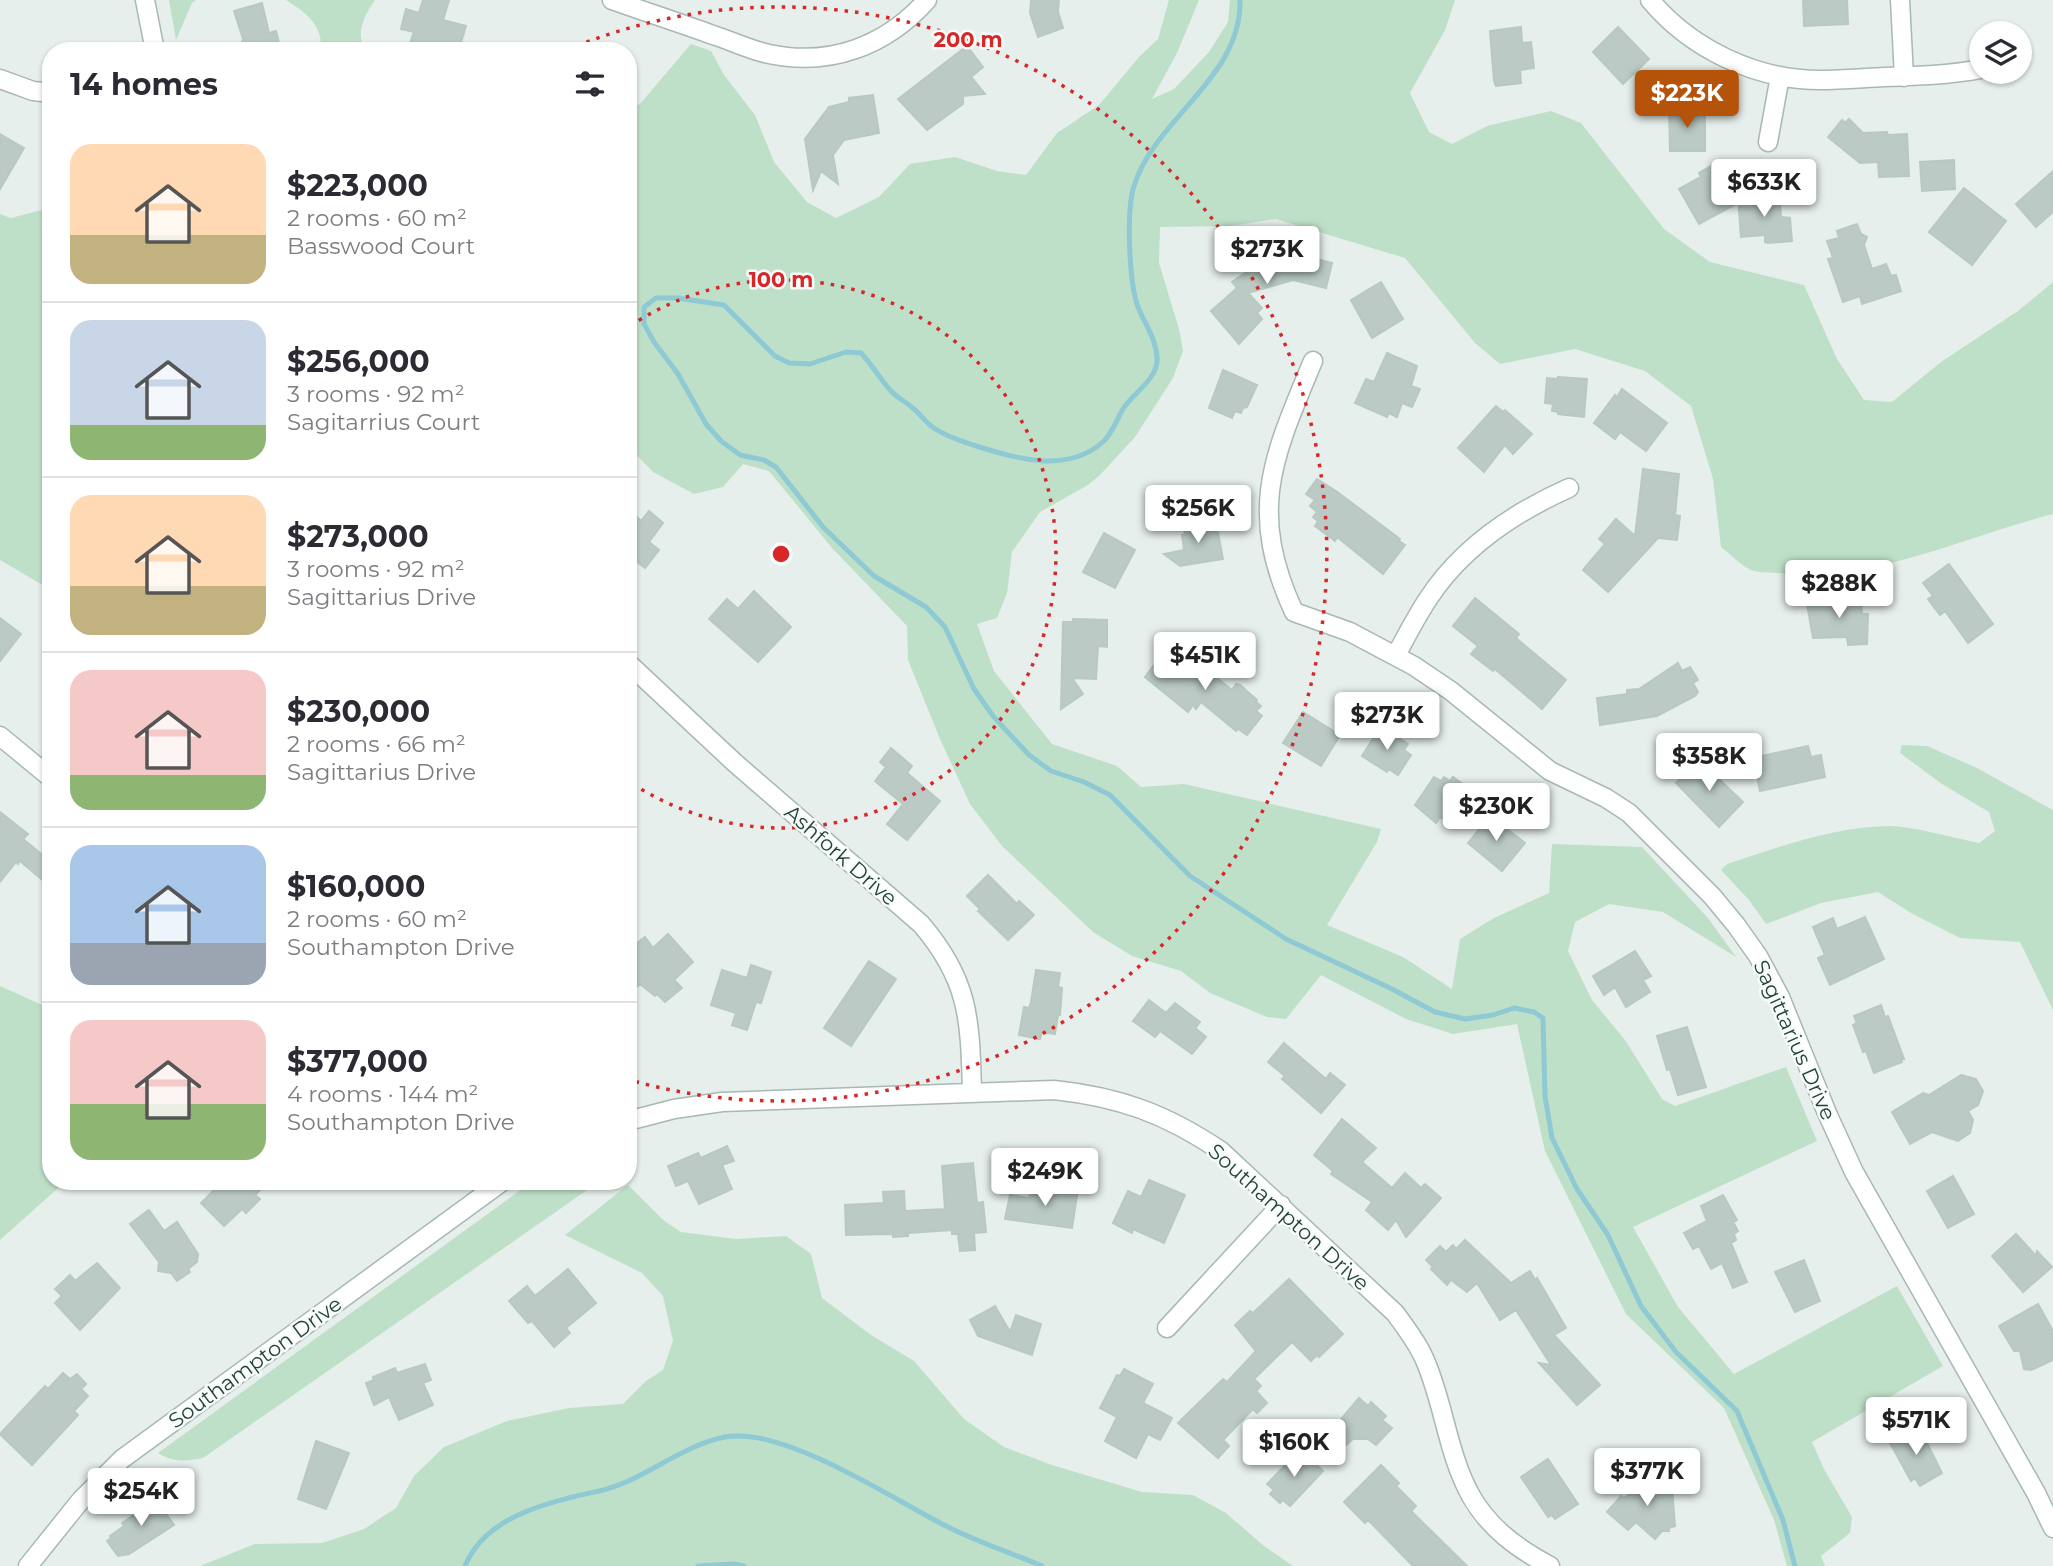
<!DOCTYPE html>
<html lang="en">
<head>
<meta charset="utf-8">
<style>
	body { margin:0; font-family:Montserrat,sans-serif; background:#f7f7f7; color:#2b2b33; height:100vh; display:flex; flex-direction:column; font-size:26px; white-space:nowrap }
	* { box-sizing:border-box; margin:0 }
	p { font-size:23px; color:#7c7c81 }
	.icon { flex:none; width:38px; height:38px; fill:none; stroke:currentColor; stroke-width:2; stroke-linecap:round; stroke-linejoin:round }
	.map { position:relative; flex:1; overflow:hidden }
	.details { position:absolute; left:42px; top:42px; width:595px; height:1148px; display:flex; flex-direction:column; background:#fff; border-radius:28px; box-shadow:0 2px 5px #0004 }
	.details>* { flex:none }
	.tools { position:absolute; left:1969px; top:21px; display:grid; gap:14px }
	.tools a { display:grid; place-items:center; width:63px; height:63px; border-radius:50%; background:#fff; box-shadow:0 2px 5px #0004; font-size:35px }
	.price { position:absolute; translate:-50% -60px; padding:0 16px; border-radius:7px; background:#fff; color:#222; font-size:23px; line-height:46px; filter:drop-shadow(0 2px 4px #0008) }
	.price::after { content:''; position:absolute; left:50%; top:42px; width:21px; height:16px; margin-left:-10px; background:inherit; clip-path:polygon(0 0,100% 0,50% 100%) }
	.price.selected { background:#b45309; color:#fff }
	ul { padding:0; list-style:none }
	li { display:flex; align-items:center; gap:21px; height:175px; padding:0 28px }
	li+li { border-top:2px solid #e1e1e2 }
	li span { display:grid; place-items:center; flex:none; width:196px; height:140px; border-radius:21px; color:#555 }
	li>.icon { margin-inline-start:auto }
	span .icon { width:84px; height:84px; fill:#fffc; stroke-width:1 }
	li b { font-size:30px }
	h2 { display:flex; justify-content:space-between; align-items:center; height:84px; padding:0 28px; font-size:30px }
	.map>svg:first-child { display:block }
</style>
</head>
<body>
<div class="map">
<svg width="2053" height="1566" viewBox="0 0 2053 1566">
	<rect width="100%" height="100%" fill="#e6efeb"/>
	<path fill="#bfe0c8" d="M169 0H196L192 3 176 40Z
		M286 0H375C365 14 354 34 366 51H321C323 24 305 12 286 0Z
		M1169 0H1199L1177 53 1152 99 1174 89 1209 52 1228 22 1230 0H1455L1445 30 1410 93 1429 132 1452 144 1487 126 1551 111 1581 123 1664 229 1710 262 1804 285 1837 359 1864 400 1892 402 1941 362 2018 311 2053 282V514C1963 537 1872 583 1777 573 1769 572 1758 573 1751 570 1740 565 1730 554 1721 547L1713 479 1691 406 1645 371 1575 349 1500 364 1475 343 1405 258 1276 219 1231 226 1160 227 1159 263 1179 329 1183 351 1173 378 1135 437 1100 475 1088 485 1040 512 1012 552 1007 593 997 618 977 624 994 671 1052 744 1117 766 1141 787 1184 784 1381 829 1377 842 1327 925 1403 957 1452 989 1460 939 1494 918 1549 893 1552 844 1642 847 1708 918 1736 957 1663 912 1609 904 1575 922 1568 951 1592 1000 1625 1040 1662 1099 1675 1106 1786 1067 1817 1141 1633 1227 1678 1307 1734 1374 1897 1286 1943 1366 1812 1442 1824 1469 1852 1517 1850 1533 1821 1556 1825 1566H1787L1774 1520 1724 1408 1626 1314 1545 1151 1517 1024 1453 1034 1406 1019 1321 975 1286 1019 1267 1017 1210 993 1181 971 1132 956 1093 932 1002 846 970 804 940 739 908 660 907 626 832 548 769 471 743 464 723 487 694 494 653 472 628 446V109L640 104 691 44 711 51 724 75 755 115 774 162 807 202 836 218 879 197 910 164 955 157 997 171 1026 175 1057 133 1099 105 1139 57 1158 39Z
		M46 209 51 215V590L0 560V214L11 218Z
		M1902 745 1927 746 1977 768 2053 810V1010L2020 942 1960 938 1911 913 1878 892 1821 903 1766 924 1749 900 1721 870 1727 864C1779 847 1833 827 1889 826 1912 826 1954 838 1979 843L1995 831 1989 812 1942 784 1900 753Z
		M0 986 51 1009V1181H66L0 1240Z
		M533 1181H600L203 1458C185 1461 174 1463 158 1453Z
		M628 1185 663 1220 681 1232 736 1239 786 1236 811 1254 822 1298 871 1335 914 1361 964 1419 1004 1447 1052 1465 1142 1492 1193 1495 1226 1513 1264 1546 1293 1566H200L255 1544 322 1543 364 1529 396 1508 414 1476 444 1447 507 1421 569 1408 623 1404 646 1381 663 1370 673 1341 663 1296 642 1273 565 1235Z"/>
	<g fill="none" stroke-linecap="round" stroke-linejoin="round">
		<path stroke="#8ec9d4" stroke-width="5" d="M1240 0C1242 78 1155 118 1134 186 1126 211 1129 282 1138 307 1145 325 1158 341 1157 362 1155 381 1132 394 1123 409 1117 419 1113 432 1104 441 1067 475 1015 458 973 445 959 440 947 437 934 428 927 424 922 416 915 410 908 403 897 398 890 390 880 378 872 365 861 353L846 352 810 364 789 363 775 356 724 305 677 298H656L644 307V324L654 342 678 374 706 424 721 441 740 455 764 460 776 467 823 527 874 576 926 607 945 627 974 689 993 716 1029 755 1051 771 1084 782 1110 795 1190 876 1286 939 1392 989 1435 1012 1465 1019 1493 1015 1514 1008 1534 1012 1543 1018 1545 1096 1552 1138 1577 1189 1608 1235 1641 1306 1676 1352 1737 1411 1783 1520 1795 1566
			M465 1566C486 1515 550 1502 599 1491 644 1481 679 1446 725 1437 783 1426 891 1498 944 1525 977 1542 1009 1552 1042 1566
			M698 1566 734 1564 744 1566"/>
	</g>
	<path fill="#bbcac4" stroke="#b8c9c2" stroke-width="2" d="M423 0H449L443 20 466 26 459 49 442 43 440 51H436L410 43 414 32 401 29 406 9 419 13Z
		M1031 0H1059L1058 12 1063 28 1038 37 1030 13Z
		M1803 0H1847L1848 24 1804 26Z
		M262 3 269 33 276 31 280 47 268 51H239L243 39 234 11Z
		M1521 27 1522 43 1531 42 1534 68 1520 70 1521 83 1496 86 1494 81 1490 31Z
		M1618 27 1649 59 1623 84 1593 52Z
		M967 46 983 67 971 77 985 94 963 96V104L927 130 898 99Z
		M873 95 879 133 844 140 833 155 838 184 821 171 813 190 805 139 829 107 849 102V98Z
		M1705 108V151H1670L1669 109Z
		M1849 119 1863 133 1887 132 1888 135 1907 134 1909 176 1879 177 1878 162 1860 163 1828 137 1842 120 1845 123Z
		M0 134 24 148 0 189Z
		M1954 160 1955 189 1922 191 1920 162Z
		M1715 164 1736 204 1699 224 1679 189 1701 177 1699 173Z
		M2053 171V212L2036 227 2016 204Z
		M1964 188 2006 221 1972 265 1929 232Z
		M1779 194 1781 217 1790 218 1792 241 1768 243 1765 242V235L1741 237 1738 197Z
		M1857 224 1861 234 1867 237 1864 245 1872 269 1886 264 1891 276 1896 275 1901 291 1862 304 1860 296 1843 302 1828 259 1833 258 1827 241 1839 238 1837 231Z
		M1295 244 1297 254 1332 263 1326 288 1293 280 1248 293 1262 308 1257 313 1262 319 1239 344 1211 311 1237 288 1232 282 1252 268 1249 256Z
		M1381 282 1403 319 1372 338 1351 300Z
		M1387 353 1417 366 1411 386 1420 389 1412 407 1402 403 1397 417 1389 413 1387 417 1355 403 1366 379 1374 382Z
		M1223 370 1257 385 1247 407 1243 408 1241 413 1235 411 1232 418 1209 408Z
		M1558 377 1587 379 1584 417 1558 414V412L1552 411 1553 404 1545 403 1547 378 1557 379Z
		M1622 389 1667 423 1646 451 1620 432 1615 439 1594 423 1615 395 1617 397Z
		M1496 406 1503 412 1505 410 1532 434 1513 454 1505 445 1484 472 1458 448Z
		M1643 469 1679 474 1675 515 1680 516 1677 540 1658 538 1608 592 1583 570 1605 544 1599 539 1616 519 1635 536Z
		M1317 479 1336 491 1400 539 1399 541 1405 545 1383 574 1337 537 1335 541 1315 526 1318 521 1313 517 1317 512 1310 506 1315 500 1306 494Z
		M649 511 663 523 649 542 659 550 645 568 636 561 628 571V526L636 516 641 521Z
		M1207 520 1209 529 1216 528 1218 533 1223 559 1180 566 1164 554 1184 550 1182 535H1185L1183 524Z
		M1104 533 1135 550 1115 588 1083 572Z
		M1949 564 1993 624 1968 643 1945 611 1940 615 1928 599 1933 596 1923 583Z
		M754 591 791 627 758 662 709 619 727 599 738 609Z
		M1475 598 1519 634 1516 638 1566 680 1542 709 1495 669 1493 671 1471 654 1478 646 1453 626Z
		M1861 598 1862 614H1868L1867 644 1848 645 1847 637 1813 638 1807 604H1820V600Z
		M0 618 21 634 0 661Z
		M1073 619 1107 620V647L1098 646 1096 679 1072 678 1083 694 1061 709 1063 622H1073Z
		M1166 649 1192 670 1198 663 1232 690 1236 684 1240 685 1257 700 1256 702 1261 706 1256 711 1262 716 1247 735 1238 729 1236 731 1201 702 1196 709 1193 705 1188 712 1145 677Z
		M1678 663 1682 671 1690 667 1698 680 1693 683 1698 692 1695 696 1657 716 1600 725 1597 698 1627 694V690L1639 689Z
		M1303 712 1340 735 1321 766 1283 743Z
		M1381 726 1408 744 1404 750 1411 755 1398 775 1389 769 1387 772 1362 756Z
		M1808 746 1811 757 1821 755 1825 777 1760 791 1753 758Z
		M891 748 912 766 907 773 940 801 907 840 887 824 903 804 875 781 886 767 880 762Z
		M1699 760 1743 802 1719 827 1676 783Z
		M1434 777 1441 781 1444 777 1450 781 1453 777 1473 792 1451 825 1440 817 1436 823 1415 805Z
		M0 812 28 834 23 839 51 862V875L45 882 20 861 18 864 16 862 0 882Z
		M1490 816 1525 843 1502 871 1468 843Z
		M988 875 1017 904 1019 901 1034 915 1008 940 978 911 980 909 967 896Z
		M1865 917 1884 959 1830 985 1818 958 1825 955 1813 927 1833 918 1837 929Z
		M668 934 693 962 674 980 682 988 665 1002 657 994 655 996 640 984 628 994V950L645 937 653 948Z
		M1635 951 1651 976 1643 980 1650 992 1626 1007 1615 987 1604 995 1593 976Z
		M869 961 896 979 851 1046 824 1028Z
		M751 965 771 972 761 1003 756 1002 747 1030 732 1025 736 1013 711 1005 722 970 747 978Z
		M1036 970 1060 973 1058 987 1062 988 1060 1015H1058L1055 1034 1042 1032 1040 1039 1019 1035 1024 1007 1029 1008 1031 1002Z
		M1149 1000 1166 1013 1175 1003 1200 1022 1195 1028 1206 1037 1192 1054 1160 1031 1155 1037 1133 1021Z
		M1881 1005 1885 1017 1888 1016 1904 1059H1901L1902 1062 1874 1073 1866 1051 1863 1052 1853 1025 1857 1023 1854 1016Z
		M1687 1027 1706 1087 1678 1095 1670 1069 1667 1070 1657 1036Z
		M1284 1043 1326 1079 1330 1073 1345 1085 1321 1113 1282 1079 1285 1076 1268 1062Z
		M1961 1075 1976 1079 1983 1091 1978 1105 1968 1111 1973 1120 1970 1133 1958 1141 1932 1132 1910 1144 1892 1112 1923 1093 1929 1095Z
		M1342 1119 1376 1148 1362 1162 1392 1188 1405 1173 1421 1188 1425 1184 1441 1198 1406 1237 1396 1220 1388 1230 1366 1210 1372 1202 1331 1174 1333 1171 1314 1155Z
		M727 1146 734 1161 722 1165 732 1189 699 1204 688 1181 676 1186 668 1166 698 1153 701 1158Z
		M973 1163 977 1203 983 1202 986 1232 974 1233 975 1250 960 1251 958 1234H952V1230L908 1233V1236L893 1237V1234L846 1235 845 1205 884 1203 883 1192 904 1191 905 1211 945 1209 942 1166Z
		M1953 1176 1974 1214 1948 1228 1927 1191Z
		M1149 1180 1185 1195 1164 1243 1133 1229 1132 1233 1113 1223 1128 1191 1141 1197Z
		M223 1181H269L255 1195 260 1199 246 1213 242 1209 224 1226 201 1203Z
		M1060 1185 1078 1189 1072 1228 1005 1219 1010 1195 1029 1198 1031 1190 1058 1194Z
		M1723 1195 1737 1220 1733 1222 1738 1231 1734 1234 1736 1240 1731 1243 1747 1282 1733 1288 1722 1263 1711 1269 1699 1246 1693 1249 1684 1233 1707 1221 1701 1206Z
		M149 1210 164 1231 177 1222 198 1254 197 1262 188 1269 190 1272 177 1281 171 1273 158 1271 159 1262 130 1224Z
		M2016 1234 2036 1256 2037 1251 2052 1267 2023 1292 1992 1256Z
		M1465 1240 1511 1283 1530 1271 1535 1280 1537 1278 1566 1328 1554 1335 1600 1385 1577 1405 1539 1363 1551 1365 1516 1310 1500 1320 1477 1283 1467 1292 1451 1280 1447 1285 1431 1269 1433 1267 1426 1260 1440 1246 1446 1252 1453 1245 1456 1249Z
		M1804 1260 1820 1301 1795 1312 1775 1272Z
		M97 1263 120 1288 80 1330 55 1303 62 1296 55 1289 70 1275 75 1281Z
		M568 1269 596 1303 566 1328 570 1333 554 1347 532 1321 528 1323 509 1301 527 1286 535 1296Z
		M1289 1279 1343 1334 1319 1357 1317 1355 1311 1361 1292 1342 1254 1379 1261 1386 1256 1391 1267 1403 1257 1413 1253 1409 1223 1440 1229 1446 1218 1458 1178 1423 1223 1379 1227 1382 1256 1351 1235 1325 1250 1311 1253 1313Z
		M2038 1304 2053 1331V1360L2031 1370 2024 1369 2020 1351H2014L1999 1326Z
		M995 1306 1010 1332 1016 1315 1041 1324 1032 1355 978 1336 970 1320Z
		M425 1364 431 1380 423 1383 433 1405 399 1420 389 1397 374 1405 366 1383 374 1380 373 1377 395 1368 397 1373Z
		M1124 1369 1153 1384 1143 1403 1172 1418 1160 1440 1148 1434 1136 1458 1105 1441 1117 1417 1100 1408 1117 1375 1120 1376Z
		M63 1373 70 1379 77 1374 86 1384 81 1389 88 1396 74 1411 78 1415 32 1465 0 1434 45 1386 48 1389Z
		M1359 1398 1368 1406 1371 1402 1386 1416 1382 1420 1392 1428 1376 1445 1368 1439H1353L1346 1445 1331 1431Z
		M1919 1427 1942 1473 1920 1486 1915 1478 1911 1481 1890 1443Z
		M316 1441 349 1453 326 1509 298 1499Z
		M1300 1450 1323 1471 1290 1506 1283 1500 1280 1503 1270 1494 1274 1490 1267 1484Z
		M1548 1459 1578 1504 1555 1519 1552 1515 1548 1517 1521 1477Z
		M1381 1465 1399 1483 1396 1486 1416 1506 1411 1511 1467 1566H1413L1368 1520 1365 1523 1344 1502Z
		M1657 1477V1482H1670L1672 1488 1675 1526 1669 1528V1531H1662L1655 1539 1636 1522 1628 1530 1607 1512 1621 1496 1624 1498Z
		M153 1495 174 1525 129 1554 118 1556 107 1541 111 1538 110 1536 124 1526 122 1523 138 1512 135 1508Z"/>
	<g fill="none" stroke-linecap="round" stroke-linejoin="round">
		<defs>
			<path id="street" d="M145 0 155 51
				M612 0C646 12 680 23 713 35 732 41 750 50 769 54 830 67 886 46 927 0
				M1650 0C1691 49 1756 80 1820 80 1842 80 1863 78 1885 77 1917 76 1949 75 1981 69
				M1900 0 1904 77
				M0 79 33 91 51 93
				M1768 142 1780 76
				M1313 361C1273 457 1247 510 1294 612L1350 632 1414 666 1451 691 1550 771 1606 798 1629 813 1712 896 1736 925 1758 956 1780 997 1827 1113 1854 1172 2036 1493 2053 1528
				M1396 655C1406 637 1416 617 1428 599 1462 547 1513 513 1569 488
				M628 663 735 763 921 924C970 981 970 1021 972 1092
				M0 736 51 778
				M628 1121 674 1109 722 1102 1054 1090C1120 1097 1166 1114 1221 1151L1395 1313C1406 1328 1417 1342 1424 1358 1444 1402 1447 1453 1471 1496 1489 1528 1518 1549 1550 1566
				M1167 1328 1281 1205
				M28 1566 81 1500 122 1459 503 1181"/>
		</defs>
		<use href="#street" stroke="#a8b8b2" stroke-width="21"/>
		<use href="#street" stroke="#fff" stroke-width="18"/>
	</g>
	<g fill="none" stroke="#d62828" stroke-width="3.5" stroke-dasharray="3.5 7">
		<path d="M630 326A274 274 0 1 1 630 782"/>
		<path d="M567 50A547 547 0 1 1 630 1080"/>
	</g>
	<g text-anchor="middle" dominant-baseline="central" stroke-width="5" stroke-linejoin="round" paint-order="stroke">
		<g font-size="21" fill="#24423a" stroke="#f7fbf9">
			<text transform="translate(841 855) rotate(41)">Ashfork Drive</text>
			<text transform="translate(1795 1040) rotate(66)">Sagittarius Drive</text>
			<text transform="translate(1289 1217) rotate(42)">Southampton Drive</text>
			<text transform="translate(255 1362) rotate(-36)">Southampton Drive</text>
		</g>
	</g>
	<circle cx="781" cy="554" r="10" fill="#d62828" stroke="#f7fbf9" stroke-width="3.5"/>
	<g font-size="21" text-anchor="middle" font-weight="bold" fill="#d62828" stroke="#f7fbf9" stroke-width="5" stroke-linejoin="round" paint-order="stroke">
		<text x="968" y="47">200 m</text>
		<text x="781" y="287">100 m</text>
	</g>
</svg>
<div class="tools">
<a><svg class="icon" aria-label="layers" viewBox="0 0 24 24"><path d="M12 4l9 5-9 5-9-5zM3 14l9 5 9-5"/></svg></a>
</div>
<b class="price selected" style="left:1687px;top:130px">$223K</b>
<b class="price" style="left:1764px;top:219px">$633K</b>
<b class="price" style="left:1267px;top:286px">$273K</b>
<b class="price" style="left:1198px;top:545px">$256K</b>
<b class="price" style="left:1839px;top:620px">$288K</b>
<b class="price" style="left:1205px;top:692px">$451K</b>
<b class="price" style="left:1387px;top:752px">$273K</b>
<b class="price" style="left:1709px;top:793px">$358K</b>
<b class="price" style="left:1496px;top:843px">$230K</b>
<b class="price" style="left:1045px;top:1208px">$249K</b>
<b class="price" style="left:1916px;top:1457px">$571K</b>
<b class="price" style="left:1294px;top:1479px">$160K</b>
<b class="price" style="left:1647px;top:1508px">$377K</b>
<b class="price" style="left:141px;top:1528px">$254K</b>
<section class="details">
<h2>14 homes<svg class="icon" aria-label="filters" viewBox="0 0 24 24"><path d="M4 7h16M4 17h16"/><circle cx="9" cy="7" r="2"/><circle cx="15" cy="17" r="2"/></svg></h2>
<ul>
<li><span style="background:linear-gradient(#ffd9b3 65%,#c2b280 0)"><svg class="icon" aria-label="home" viewBox="0 0 24 24"><path d="M3 11l9-7 9 7M6 9v11h12V9"/></svg></span><div><b>$223,000</b><p>2 rooms · 60 m²</p><p>Basswood Court</p></div></li>
<li><span style="background:linear-gradient(#c9d6e8 75%,#8fb573 0)"><svg class="icon" aria-label="home" viewBox="0 0 24 24"><path d="M3 11l9-7 9 7M6 9v11h12V9"/></svg></span><div><b>$256,000</b><p>3 rooms · 92 m²</p><p>Sagitarrius Court</p></div></li>
<li><span style="background:linear-gradient(#ffd9b3 65%,#c2b280 0)"><svg class="icon" aria-label="home" viewBox="0 0 24 24"><path d="M3 11l9-7 9 7M6 9v11h12V9"/></svg></span><div><b>$273,000</b><p>3 rooms · 92 m²</p><p>Sagittarius Drive</p></div></li>
<li><span style="background:linear-gradient(#f6c9c9 75%,#8fb573 0)"><svg class="icon" aria-label="home" viewBox="0 0 24 24"><path d="M3 11l9-7 9 7M6 9v11h12V9"/></svg></span><div><b>$230,000</b><p>2 rooms · 66 m²</p><p>Sagittarius Drive</p></div></li>
<li><span style="background:linear-gradient(#a9c7e8 70%,#9aa5b1 0)"><svg class="icon" aria-label="home" viewBox="0 0 24 24"><path d="M3 11l9-7 9 7M6 9v11h12V9"/></svg></span><div><b>$160,000</b><p>2 rooms · 60 m²</p><p>Southampton Drive</p></div></li>
<li><span style="background:linear-gradient(#f6c9c9 60%,#8fb573 0)"><svg class="icon" aria-label="home" viewBox="0 0 24 24"><path d="M3 11l9-7 9 7M6 9v11h12V9"/></svg></span><div><b>$377,000</b><p>4 rooms · 144 m²</p><p>Southampton Drive</p></div></li>
</ul>
</section>
</div>
</body>
</html>
